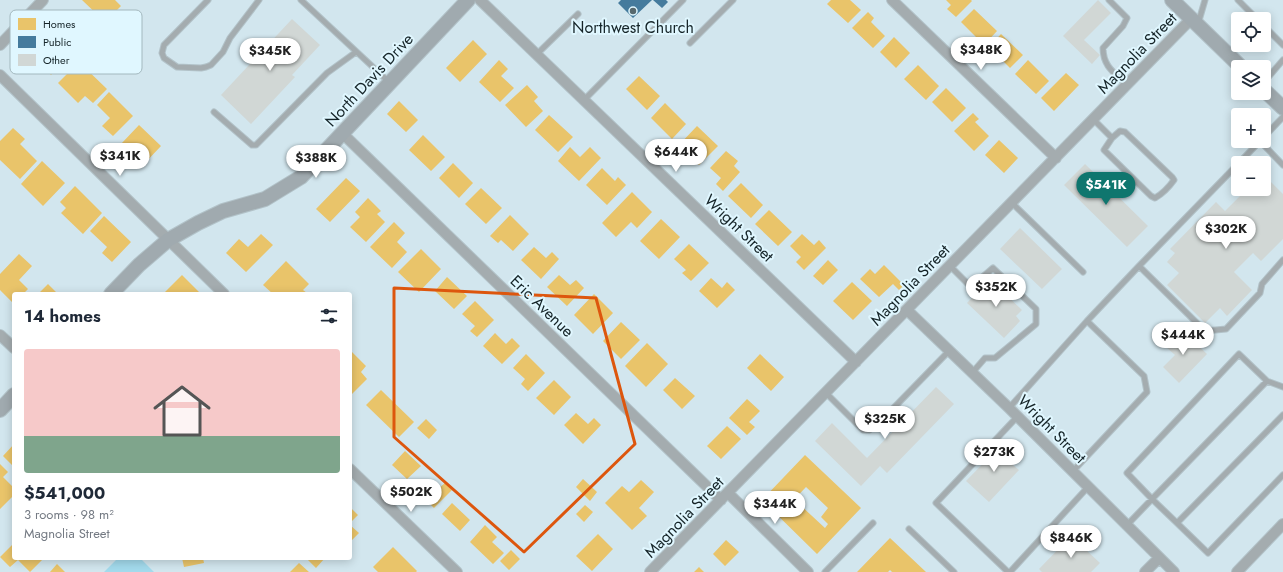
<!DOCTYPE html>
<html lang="en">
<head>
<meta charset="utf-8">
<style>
	body { margin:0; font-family:Jost,sans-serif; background:#f2f2f3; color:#1f2937; height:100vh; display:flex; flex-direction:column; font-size:15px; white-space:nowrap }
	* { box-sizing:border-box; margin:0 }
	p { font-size:13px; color:#747a83 }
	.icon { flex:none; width:22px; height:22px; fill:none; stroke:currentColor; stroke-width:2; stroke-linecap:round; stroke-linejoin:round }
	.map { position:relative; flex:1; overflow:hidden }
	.drawer { position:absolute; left:12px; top:292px; width:340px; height:268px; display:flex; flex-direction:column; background:#fff; border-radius:4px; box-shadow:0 2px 10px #0003 }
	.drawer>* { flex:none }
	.buttons { position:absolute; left:1231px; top:12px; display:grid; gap:8px }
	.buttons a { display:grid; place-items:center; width:40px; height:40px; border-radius:4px; background:#fff; box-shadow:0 2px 10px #0003; font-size:20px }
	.price { position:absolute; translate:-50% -34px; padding:0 9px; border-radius:14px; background:#fff; color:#222; font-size:13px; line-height:26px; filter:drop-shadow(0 1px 2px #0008) }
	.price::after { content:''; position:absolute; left:50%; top:24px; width:12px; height:9px; margin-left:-6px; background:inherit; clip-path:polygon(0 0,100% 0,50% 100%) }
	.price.active { background:#0f766e; color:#fff }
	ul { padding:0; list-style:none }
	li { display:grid; align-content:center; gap:8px; height:212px; padding:0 12px }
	li span { display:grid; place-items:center; height:124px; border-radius:4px; color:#555 }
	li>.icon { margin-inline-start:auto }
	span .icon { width:72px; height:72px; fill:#fffc; stroke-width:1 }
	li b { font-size:17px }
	h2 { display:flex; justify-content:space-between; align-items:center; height:48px; padding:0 12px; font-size:17px }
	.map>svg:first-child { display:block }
</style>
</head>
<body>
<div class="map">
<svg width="1283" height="572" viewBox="0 0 1283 572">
	<rect width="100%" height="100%" fill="#d2e6ee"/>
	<path fill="#a3daec" d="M118 558H140L154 572H104Z"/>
	<path fill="#e9c46a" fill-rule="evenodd" d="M82 0H115L121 6 105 22Z
		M831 0H850L861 10 848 23 827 4Z
		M946 0H971L972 1 956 17 947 9 951 5Z
		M974 9 997 31 984 45 961 22Z
		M868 12 874 18 871 22 885 36 873 48 852 28Z
		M51 25 61 34 54 42 69 57 51 75 26 50Z
		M1001 34 1023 55 1010 68 989 47Z
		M894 37 910 53 896 68 880 52Z
		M473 40 487 54 460 82 446 68Z
		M499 60 508 69 501 76 514 88 500 102 479 82Z
		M1028 60 1049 81 1036 94 1015 74Z
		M79 62 107 89 93 103 85 96 78 103 58 83Z
		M918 65 939 86 926 100 904 79Z
		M1066 73 1079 85 1054 111 1041 98Z
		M639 76 660 96 647 110 626 89Z
		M527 85 538 97 534 101 543 111 526 127 505 105Z
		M946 88 966 108 952 122 932 102Z
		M109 92 133 116 113 136 102 126 110 118 97 105Z
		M399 101 418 120 406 132 387 114Z
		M665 103 686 124 672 139 651 118Z
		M973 113 979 119 975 122 989 136 974 151 954 131Z
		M549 115 573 137 558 152 535 130Z
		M139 125 161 146 143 165 121 144Z
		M697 126 718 146 699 165 678 146Z
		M13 128 25 139 20 144 37 161 20 179 0 160V141Z
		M423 135 445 157 431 171 409 150Z
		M999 140 1018 158 1004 173 985 155Z
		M570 147 580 157 590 147 601 158 579 181 558 161Z
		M726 151 738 161 734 166 740 172 723 191 716 184 721 178 710 168Z
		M42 161 65 183 43 206 21 184Z
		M453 163 473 183 459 198 439 178Z
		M602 168 615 181 618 177 626 185 607 205 586 185Z
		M346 178 360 191 330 222 316 209Z
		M741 183 763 205 751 218 728 196Z
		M75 186 102 213 83 234 61 213 66 208 60 202Z
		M481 188 502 208 486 224 465 204Z
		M632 192 652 212 637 228 631 222 616 237 602 223Z
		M368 198 381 211 377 214 385 222 366 242 350 227 360 217 355 212Z
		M769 210 792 232 778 246 755 224Z
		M510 215 529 234 513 251 501 240 498 243 490 236Z
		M104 216 131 242 112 262 102 253 107 247 90 231Z
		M661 219 680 237 659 259 640 241Z
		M394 222 405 233 397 242 407 252 392 268 370 247Z
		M261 234 273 245 246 272 226 253 239 239 248 247Z
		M802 234 814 245 819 240 826 248 804 270 796 262 801 257 790 246Z
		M689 244 709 263 691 281 682 273 686 270 674 259Z
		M534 247 546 258 552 252 559 259 541 279 521 260Z
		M421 249 441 269 419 292 398 272Z
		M19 254 32 266 19 280 28 289 23 294H14V304L0 290V274Z
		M828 260 838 270 823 285 813 276Z
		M286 261 309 284 303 290 307 293 306 294H273L263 285Z
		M884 265 904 285 899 290 893 284 879 297 860 279 870 269 875 274Z
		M182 275 201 294H163Z
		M559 275 570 285 576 280 584 288 567 306 547 287Z
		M447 277 467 296 454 309 435 291Z
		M711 278 722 288 727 282 735 290 717 308 699 291Z
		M852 282 872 301 853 320 833 301Z
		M48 284 58 294H38Z
		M594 294 613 313 593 334 574 315Z
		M475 301 494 320 477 337 470 331 475 326 462 314Z
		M621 322 640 340 621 359 603 341Z
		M495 333 506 344 512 338 520 346 502 364 483 346Z
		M647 343 668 364 646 387 625 366Z
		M352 352 366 366 361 372 367 379 350 396V354Z
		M526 354 545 373 528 391 521 384 525 379 513 368Z
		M760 354 784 377 771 391 747 368Z
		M675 378 695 396 682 409 663 390Z
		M554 380 571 397 554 415 536 398Z
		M381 390 414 422 399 437 366 405Z
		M747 399 760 411 749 422 755 427 747 435 729 418Z
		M576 413 588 424 594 418 601 425 583 444 564 425Z
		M426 419 437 430 429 439 417 428Z
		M727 426 741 439 721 459 707 446Z
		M14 444V467L3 456Z
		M405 451 421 466 407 479 392 465Z
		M805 455 861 508 817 554 762 500ZM806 487 828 508 821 517 828 524 825 528 798 503 791 510 787 507Z
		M0 464 8 472 3 477 14 488V495L0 509Z
		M583 479 597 492 590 501 576 487Z
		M641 480 654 492 639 508 647 516 632 530 605 503 622 486 629 492Z
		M433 483 439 488 445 483 452 490 434 508 421 495Z
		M452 503 470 520 460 531 442 514Z
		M585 505 593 512 584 522 576 514Z
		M350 507 358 515 350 523Z
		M350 525 359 533 350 542Z
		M485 525 497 537 492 542 504 553 493 564 470 542Z
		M598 534 613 549 592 571 576 556Z
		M890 538 926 572H892L890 570 888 572H857Z
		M726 540 739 552 725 566 713 554Z
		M14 543V558H44L30 572 18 560 10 567 0 557Z
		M393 547 417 571 416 572H378L373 567Z
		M511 550 520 559 509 570 500 561Z
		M182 558H203L204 563 184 567Z
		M306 558H325L316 568Z
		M299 563 309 572H290Z
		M57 564 65 572H50Z
		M699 567 704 572H694Z"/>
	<path fill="#457b9d" d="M621 0H652L633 18 618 3Z
		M653 0H666L668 2 662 8Z"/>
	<path fill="#d1d7d5" d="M1098 0 1111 13 1084 40 1100 55 1092 64 1063 36Z
		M292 19 320 45 292 75 295 77 251 124 221 95Z
		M1085 164 1148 226 1127 247 1064 185Z
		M1264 175 1283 194V239L1261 261 1253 253 1234 272 1252 290 1227 316 1220 308 1205 323 1167 285 1179 273 1167 262 1175 253 1170 249 1216 202 1225 211 1247 189H1264Z
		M1020 228 1062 269 1042 289 1000 249Z
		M990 279 1022 310 1016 316 1020 321 1004 338 967 303Z
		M1182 330 1207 354 1179 383 1163 367 1175 355 1166 347Z
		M936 387 954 404 887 473 880 466 861 486 815 441 832 423 867 458Z
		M1002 444 1018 460 1013 465 1019 470 989 502 966 481Z
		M1071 536 1100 563 1091 572H1042L1039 569Z"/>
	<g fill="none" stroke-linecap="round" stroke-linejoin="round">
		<defs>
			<path id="lane" d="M208 0 164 45 162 53 164 58 177 67 201 68 206 67 211 65 223 52 230 38 259 0
				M301 0 389 82
				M1109 0 1127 18 1123 26 1103 48C1103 67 1115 73 1127 85
				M1238 0 1257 19
				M1198 24 1205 0
				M1264 26 1283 45
				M690 43 733 0
				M537 54 578 14
				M1264 82 1283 60
				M584 100 683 0
				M214 112 252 145H256L327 73 356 52
				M1093 119 1112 138 1120 131 1125 132 1172 177 1174 180C1169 187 1162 194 1155 198L1151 196 1104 150 1112 138
				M1264 137 1283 117
				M1260 141 1283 165
				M1239 163 1260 141
				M1238 164 1139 266 1205 331 1226 329 1260 293 1262 284 1283 260
				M1012 203 1083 272
				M950 266 971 287 993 268 1036 309V324L995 358H985L972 373
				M1087 321 1139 266
				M1267 381 1152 499 1127 473 1239 354 1267 381 1283 387
				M826 393 863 430H869L877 425 949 351
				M1009 408 1087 321 1144 376 1147 392 1073 471
				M1177 523 1208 553 1283 475
				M1127 525 1152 499 1177 523 1283 415
				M909 529 954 572
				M825 572 873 523
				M1008 572 936 503 1018 416
				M1010 572 1088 487"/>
			<path id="street" d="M480 0 856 362
				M892 0 1056 158
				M0 45 43 0
				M0 75 224 294
				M342 133 721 500
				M907 310 1009 408 1174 572
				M0 335 14 348
				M350 469 457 572
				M728 493 808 572
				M650 572 1191 19
				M1145 572 1159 558
				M1237 572 1283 524"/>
			<path id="secondary" d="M1172 0 1241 67
				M1264 90 1283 108
				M111 294 139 265 168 240 198 223 223 211 265 199 301 177 468 0
				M0 410 14 395"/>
		</defs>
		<use href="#lane" stroke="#b2c2c8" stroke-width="7"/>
		<use href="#street" stroke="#b2c2c8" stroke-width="12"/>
		<use href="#secondary" stroke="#b2c2c8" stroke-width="16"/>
		<use href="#lane" stroke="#a4acaf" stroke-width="5"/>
		<use href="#street" stroke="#a4acaf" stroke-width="10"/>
		<use href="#secondary" stroke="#a0aaaf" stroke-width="14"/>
	</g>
	<path fill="none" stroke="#dd560d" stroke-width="3" stroke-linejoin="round" d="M394 288 596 298 635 444 524 552 394 437Z"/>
	<circle fill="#57686d" stroke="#e0f7ff" stroke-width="1.5" cx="633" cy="11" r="4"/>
	<g text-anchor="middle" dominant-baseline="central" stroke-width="4" stroke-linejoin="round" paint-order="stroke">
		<g font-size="16" fill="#152428" stroke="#e0f7ff">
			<text x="633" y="27">Northwest Church</text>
		</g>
		<g font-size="16" fill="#152428" stroke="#e0f7ff">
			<text transform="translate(1137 53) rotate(-46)">Magnolia Street</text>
			<text transform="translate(369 80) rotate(-47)">North Davis Drive</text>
			<text transform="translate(739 228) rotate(44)">Wright Street</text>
			<text transform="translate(910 285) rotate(-46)">Magnolia Street</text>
			<text transform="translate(542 306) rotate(44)">Eric Avenue</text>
			<text transform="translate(1052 429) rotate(45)">Wright Street</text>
			<text transform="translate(684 517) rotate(-46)">Magnolia Street</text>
		</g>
	</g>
	<rect x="10" y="10" width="132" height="64" rx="6" fill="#e0f7ff" stroke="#a3b8be" stroke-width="1"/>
	<rect x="18" y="18" width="18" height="12" fill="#e9c46a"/>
	<rect x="18" y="36" width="18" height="12" fill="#457b9d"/>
	<rect x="18" y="54" width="18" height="12" fill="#d1d7d5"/>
	<g font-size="11" fill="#152428">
		<text x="43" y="28">Homes</text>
		<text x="43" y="46">Public</text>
		<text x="43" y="64">Other</text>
	</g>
</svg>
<div class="buttons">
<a><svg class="icon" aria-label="locate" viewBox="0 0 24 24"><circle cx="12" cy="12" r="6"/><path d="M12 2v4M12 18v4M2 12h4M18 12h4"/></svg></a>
<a><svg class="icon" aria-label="layers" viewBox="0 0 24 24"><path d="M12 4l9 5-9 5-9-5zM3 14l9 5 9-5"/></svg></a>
<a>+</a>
<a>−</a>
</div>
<b class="price" style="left:981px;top:71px">$348K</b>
<b class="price" style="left:270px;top:72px">$345K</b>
<b class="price" style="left:676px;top:173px">$644K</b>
<b class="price" style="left:120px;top:177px">$341K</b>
<b class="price" style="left:316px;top:179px">$388K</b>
<b class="price active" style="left:1106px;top:206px">$541K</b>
<b class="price" style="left:1226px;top:250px">$302K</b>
<b class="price" style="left:996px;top:308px">$352K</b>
<b class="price" style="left:1183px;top:356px">$444K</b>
<b class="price" style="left:885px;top:440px">$325K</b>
<b class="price" style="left:994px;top:473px">$273K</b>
<b class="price" style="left:411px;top:513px">$502K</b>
<b class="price" style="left:775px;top:525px">$344K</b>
<b class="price" style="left:1071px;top:559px">$846K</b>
<section class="drawer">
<h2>14 homes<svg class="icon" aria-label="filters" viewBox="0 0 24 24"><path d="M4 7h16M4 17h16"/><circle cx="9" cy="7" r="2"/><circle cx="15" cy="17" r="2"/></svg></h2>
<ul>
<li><span style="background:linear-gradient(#f6c9c9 70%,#7fa58c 0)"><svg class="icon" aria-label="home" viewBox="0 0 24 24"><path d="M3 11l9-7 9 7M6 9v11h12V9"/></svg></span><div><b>$541,000</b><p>3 rooms · 98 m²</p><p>Magnolia Street</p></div></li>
</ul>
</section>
</div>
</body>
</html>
